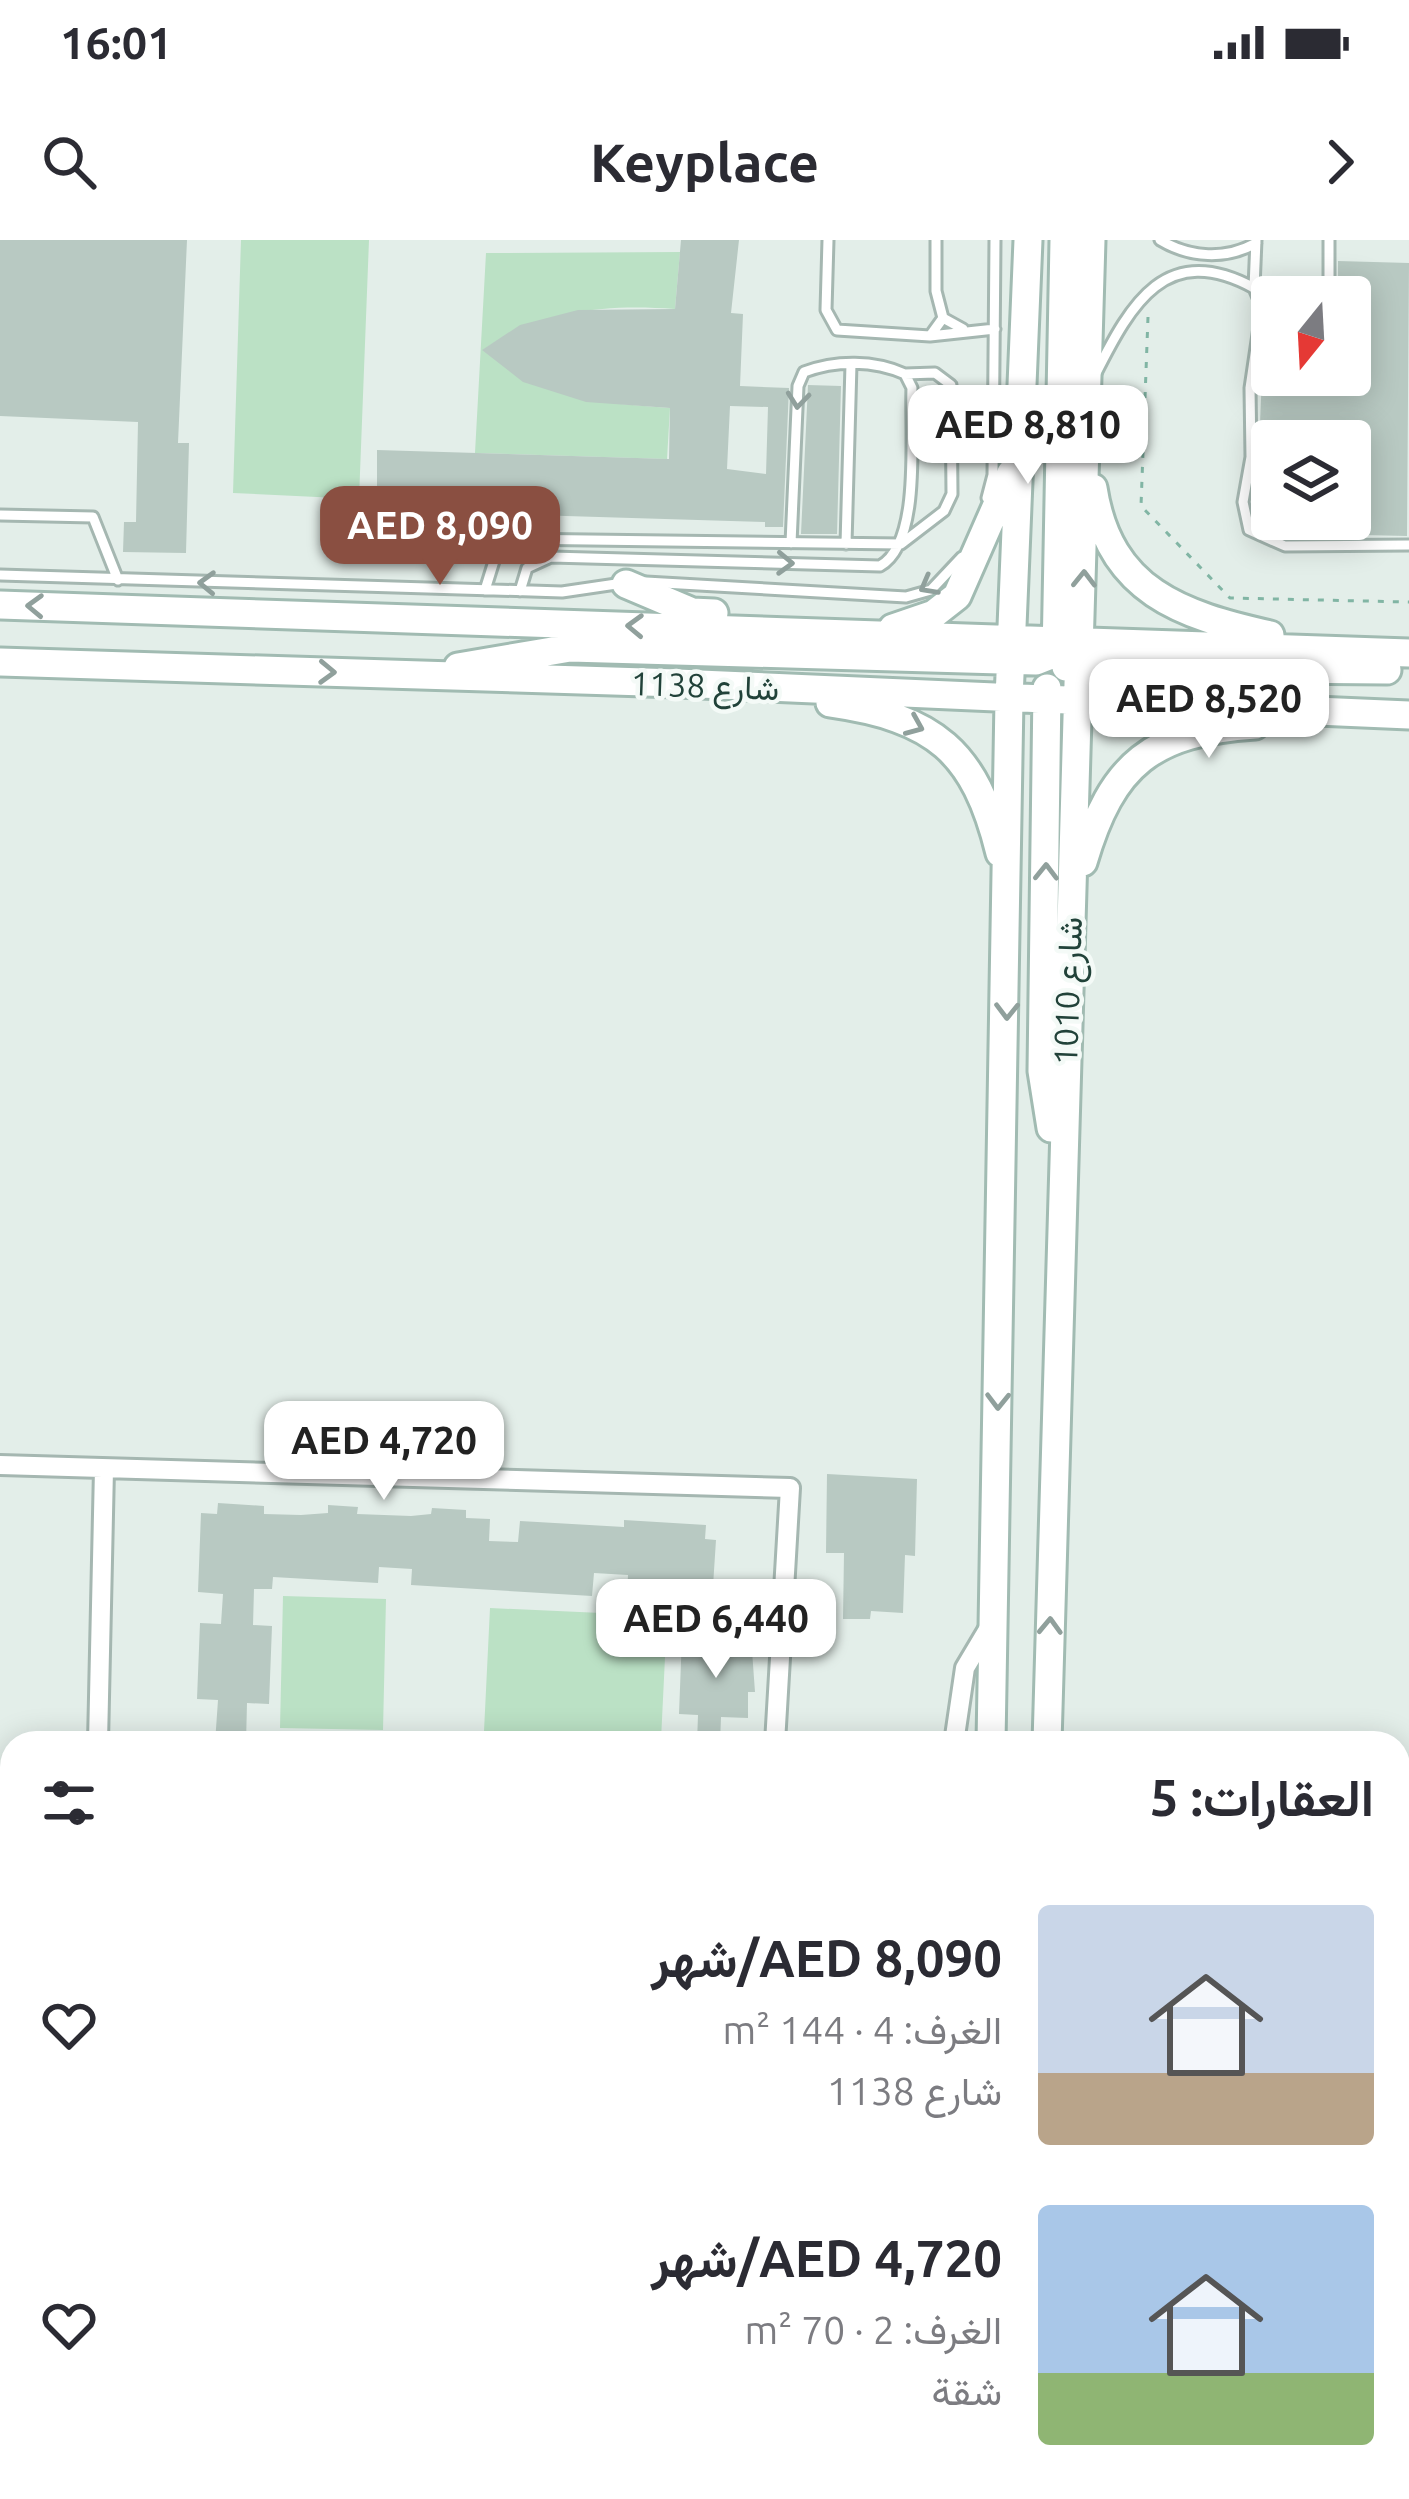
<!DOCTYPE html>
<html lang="ar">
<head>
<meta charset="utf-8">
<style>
	body { margin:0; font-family:Ubuntu,Vazirmatn,sans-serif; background:#f2f2f3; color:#2b2b33; direction:rtl; height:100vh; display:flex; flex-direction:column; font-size:45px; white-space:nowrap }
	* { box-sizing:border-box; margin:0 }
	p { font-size:39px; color:#7c7c81 }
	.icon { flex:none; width:66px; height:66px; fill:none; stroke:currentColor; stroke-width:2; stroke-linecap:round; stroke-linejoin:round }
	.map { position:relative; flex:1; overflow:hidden; direction:ltr }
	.details { position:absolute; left:0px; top:1491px; width:1410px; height:768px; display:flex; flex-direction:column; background:#fff; border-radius:36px 36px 0 0; box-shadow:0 6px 30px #0003; direction:rtl }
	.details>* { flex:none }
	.needle { width:78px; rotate:198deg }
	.controls { position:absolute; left:1251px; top:36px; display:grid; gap:24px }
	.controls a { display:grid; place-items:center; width:120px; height:120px; border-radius:12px; background:#fff; box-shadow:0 6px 30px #0003; font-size:60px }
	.price { position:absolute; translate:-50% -102px; padding:0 27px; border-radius:24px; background:#fff; color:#222; font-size:39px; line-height:78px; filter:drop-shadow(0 3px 6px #0008) }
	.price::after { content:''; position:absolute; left:50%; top:72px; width:36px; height:27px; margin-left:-18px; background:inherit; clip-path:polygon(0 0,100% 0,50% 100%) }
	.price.on { background:#8a4f41; color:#fff }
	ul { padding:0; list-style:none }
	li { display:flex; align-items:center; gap:36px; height:300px; padding:0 36px }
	li span { display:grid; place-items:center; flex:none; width:336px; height:240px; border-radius:12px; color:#555 }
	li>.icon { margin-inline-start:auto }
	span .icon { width:144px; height:144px; fill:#fffc; stroke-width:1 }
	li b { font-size:51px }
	h2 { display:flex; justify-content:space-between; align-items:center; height:144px; padding:0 36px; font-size:51px }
	.status { display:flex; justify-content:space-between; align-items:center; height:84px; padding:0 60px; background:#fff; direction:ltr }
	.status svg { height:33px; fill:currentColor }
	header { display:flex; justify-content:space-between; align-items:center; height:156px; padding:0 36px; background:#fff; font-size:54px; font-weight:700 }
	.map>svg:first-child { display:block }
</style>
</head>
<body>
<div class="status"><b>16:01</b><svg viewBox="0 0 49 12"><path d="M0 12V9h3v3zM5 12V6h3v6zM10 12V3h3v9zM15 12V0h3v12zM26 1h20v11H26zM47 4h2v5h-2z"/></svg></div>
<header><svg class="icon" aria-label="forward" viewBox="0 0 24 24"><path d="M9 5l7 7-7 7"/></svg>Keyplace<svg class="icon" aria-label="search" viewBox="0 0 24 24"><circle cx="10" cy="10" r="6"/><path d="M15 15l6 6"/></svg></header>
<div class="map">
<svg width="1409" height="2259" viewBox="0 0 1409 2259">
	<rect width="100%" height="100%" fill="#e3eee9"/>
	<path fill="#bbe1c5" d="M241 0H369L359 259 233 253Z
		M680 12 675 69C605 64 541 70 483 110 553 159 586 162 670 168L667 219 475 213 486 13Z
		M283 1356 386 1359 383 1490 280 1488Z
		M490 1368 667 1376 661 1500 484 1491Z"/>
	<path fill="#b8c9c2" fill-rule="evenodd" d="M0 0H187L178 203H189L186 313 123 312 124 282H136L138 182 0 176Z
		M681 0H739L731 73 743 74 740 146 789 148 783 287H765V282L400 271 398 317H377V210L669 219 670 168 586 162 523 142 482 110 520 85 578 70 675 69ZM730 166 768 167 766 234 727 229Z
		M1338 21 1409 23 1407 296 1277 293 1256 281 1262 135H1350V99L1367 100 1369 55 1338 54ZM1272 201H1350V279H1271Z
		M808 145 841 146 837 294H801Z
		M827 1234 917 1239 915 1316 905 1315 903 1373 871 1371 870 1379H843L844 1313H826Z
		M218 1263 264 1266V1274L301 1275 328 1273V1265L358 1267 357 1274 411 1276 431 1274 432 1268 466 1270V1278L490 1279 489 1301 518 1302 520 1281 624 1287V1280L706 1285 705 1299 716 1300 713 1346 705 1345 704 1359 627 1355 628 1335 594 1333 592 1356 411 1345 412 1329 379 1327 378 1343 273 1337 272 1349H254L253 1385 272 1386 269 1464 247 1463 246 1503H215L218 1460 197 1459 200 1383 221 1384 223 1354 198 1352 201 1273 217 1274Z
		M682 1396 751 1397 755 1452H748V1478L721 1477 720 1503H697L698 1475 679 1474Z"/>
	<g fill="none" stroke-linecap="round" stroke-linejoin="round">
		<defs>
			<path id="lane" d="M828 0 826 70 837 90 930 96 943 78
				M936 0V51L943 78 963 89
				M1160 0C1190 18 1226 20 1256 3
				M1256 0 1254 48 1262 67 1250 148 1251 217 1243 262 1249 290 1285 306 1409 305
				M1329 57V0
				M930 96 995 89
				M1096 133C1131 64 1166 0 1254 48
				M987 258 993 235 995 0
				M0 275 93 277 118 340
				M846 304 851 124
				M0 335 562 352 623 343
				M646 342 906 357 931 350 962 317
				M485 350 499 305 511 299 901 304 944 271 952 254 951 145 935 133 905 134
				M520 351 527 328 551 317 880 326C922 303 910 192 912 148L905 134C874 120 836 120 804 132L798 146 791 303
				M1398 1815 1409 1816
				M1398 2051 1409 2043
				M1398 2114 1409 2122
				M1109 2259V2247"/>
			<path id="street" d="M0 1225 790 1248 775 1503
				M98 1503 104 1229
				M954 1503 965 1428 993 1381
				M0 1574H12
				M0 1594H12
				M1398 1712 1409 1713
				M1398 1747H1409
				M0 1938 12 1937
				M0 1962 12 1961
				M73 2259V2247
				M752 2259V2247"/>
			<path id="secondary" d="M1093 248C1109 352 1182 375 1270 395
				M626 344 692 372 714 373
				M0 365 1409 413
				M893 388 934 374 957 356 1011 233
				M1056 416 1064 0
				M0 422 677 443 1409 475
				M458 427 570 408 1036 421 1079 404
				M1066 427 1387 430
				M1047 448 1042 831 1051 888
				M830 463C935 478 975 511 1000 613
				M1083 622C1112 523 1152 492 1255 485
				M991 1503 1009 459 1028 0
				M1047 1503 1091 0
				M961 2259V2247
				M992 2259V2247
				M1022 2259V2247"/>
		</defs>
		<use href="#lane" stroke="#a5b7b1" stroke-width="15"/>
		<use href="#street" stroke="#a5b7b1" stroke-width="24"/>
		<use href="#secondary" stroke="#a1bbb2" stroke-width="33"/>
		<path stroke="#81b5a4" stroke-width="3" stroke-dasharray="6 9" stroke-linecap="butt" d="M1148 77 1141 266 1230 358 1409 362"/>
		<use href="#lane" stroke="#fff" stroke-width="9"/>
		<use href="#street" stroke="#fff" stroke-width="18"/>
		<use href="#secondary" stroke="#fff" stroke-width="27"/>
	</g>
	<defs><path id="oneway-chevron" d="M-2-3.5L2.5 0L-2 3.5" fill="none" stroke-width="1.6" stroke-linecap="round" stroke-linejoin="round" transform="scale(3)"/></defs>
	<g stroke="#90a09c">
		<use href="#oneway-chevron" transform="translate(798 160) rotate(96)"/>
		<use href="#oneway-chevron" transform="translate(785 323) rotate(2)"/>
		<use href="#oneway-chevron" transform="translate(1084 339) rotate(-89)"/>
		<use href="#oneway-chevron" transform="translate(207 343) rotate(-178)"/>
		<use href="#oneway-chevron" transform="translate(928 346) rotate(151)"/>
		<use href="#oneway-chevron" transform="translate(35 366) rotate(-178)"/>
		<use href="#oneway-chevron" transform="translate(635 386) rotate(-178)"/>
		<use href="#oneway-chevron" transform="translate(327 432) rotate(2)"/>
		<use href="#oneway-chevron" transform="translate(915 486) rotate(23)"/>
		<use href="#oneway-chevron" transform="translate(1046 632) rotate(-89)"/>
		<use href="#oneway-chevron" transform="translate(1007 771) rotate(91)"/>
		<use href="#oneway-chevron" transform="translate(998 1161) rotate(91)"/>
		<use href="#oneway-chevron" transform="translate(1050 1386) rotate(-88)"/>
	</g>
	<g text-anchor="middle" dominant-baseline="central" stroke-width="9" stroke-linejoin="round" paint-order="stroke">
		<g font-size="33" fill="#214239" stroke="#f4faf7">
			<text transform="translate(705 445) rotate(2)">شارع 1138</text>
			<text transform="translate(1067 751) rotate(-88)">شارع 1010</text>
		</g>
	</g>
</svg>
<div class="controls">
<a><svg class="needle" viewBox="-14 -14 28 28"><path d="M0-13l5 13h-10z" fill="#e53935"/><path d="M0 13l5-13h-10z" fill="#7c7c81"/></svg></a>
<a><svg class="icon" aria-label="layers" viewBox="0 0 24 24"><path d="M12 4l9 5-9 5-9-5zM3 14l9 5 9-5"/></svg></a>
</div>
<b class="price" style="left:1028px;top:247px">AED 8,810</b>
<b class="price on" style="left:440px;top:348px">AED 8,090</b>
<b class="price" style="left:1209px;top:521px">AED 8,520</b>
<b class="price" style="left:384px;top:1263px">AED 4,720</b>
<b class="price" style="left:716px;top:1441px">AED 6,440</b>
<section class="details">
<h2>العقارات: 5<svg class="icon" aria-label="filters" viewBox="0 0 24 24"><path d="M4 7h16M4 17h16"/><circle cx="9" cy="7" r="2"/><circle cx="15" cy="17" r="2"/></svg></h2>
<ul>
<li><span style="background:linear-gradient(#c9d6e8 70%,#b9a48a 0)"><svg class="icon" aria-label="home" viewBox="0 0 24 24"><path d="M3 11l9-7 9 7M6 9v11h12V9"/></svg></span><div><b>AED 8,090/شهر</b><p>الغرف: 4 · 144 m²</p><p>شارع 1138</p></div><svg class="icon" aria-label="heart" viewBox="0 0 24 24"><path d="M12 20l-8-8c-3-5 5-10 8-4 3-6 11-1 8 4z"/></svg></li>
<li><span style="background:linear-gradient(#a9c7e8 70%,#8fb573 0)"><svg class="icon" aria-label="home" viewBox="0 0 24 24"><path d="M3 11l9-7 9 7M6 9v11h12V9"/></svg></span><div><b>AED 4,720/شهر</b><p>الغرف: 2 · 70 m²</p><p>شقة</p></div><svg class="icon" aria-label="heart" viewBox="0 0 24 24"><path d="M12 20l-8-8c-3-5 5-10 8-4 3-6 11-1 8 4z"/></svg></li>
</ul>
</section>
</div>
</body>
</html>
